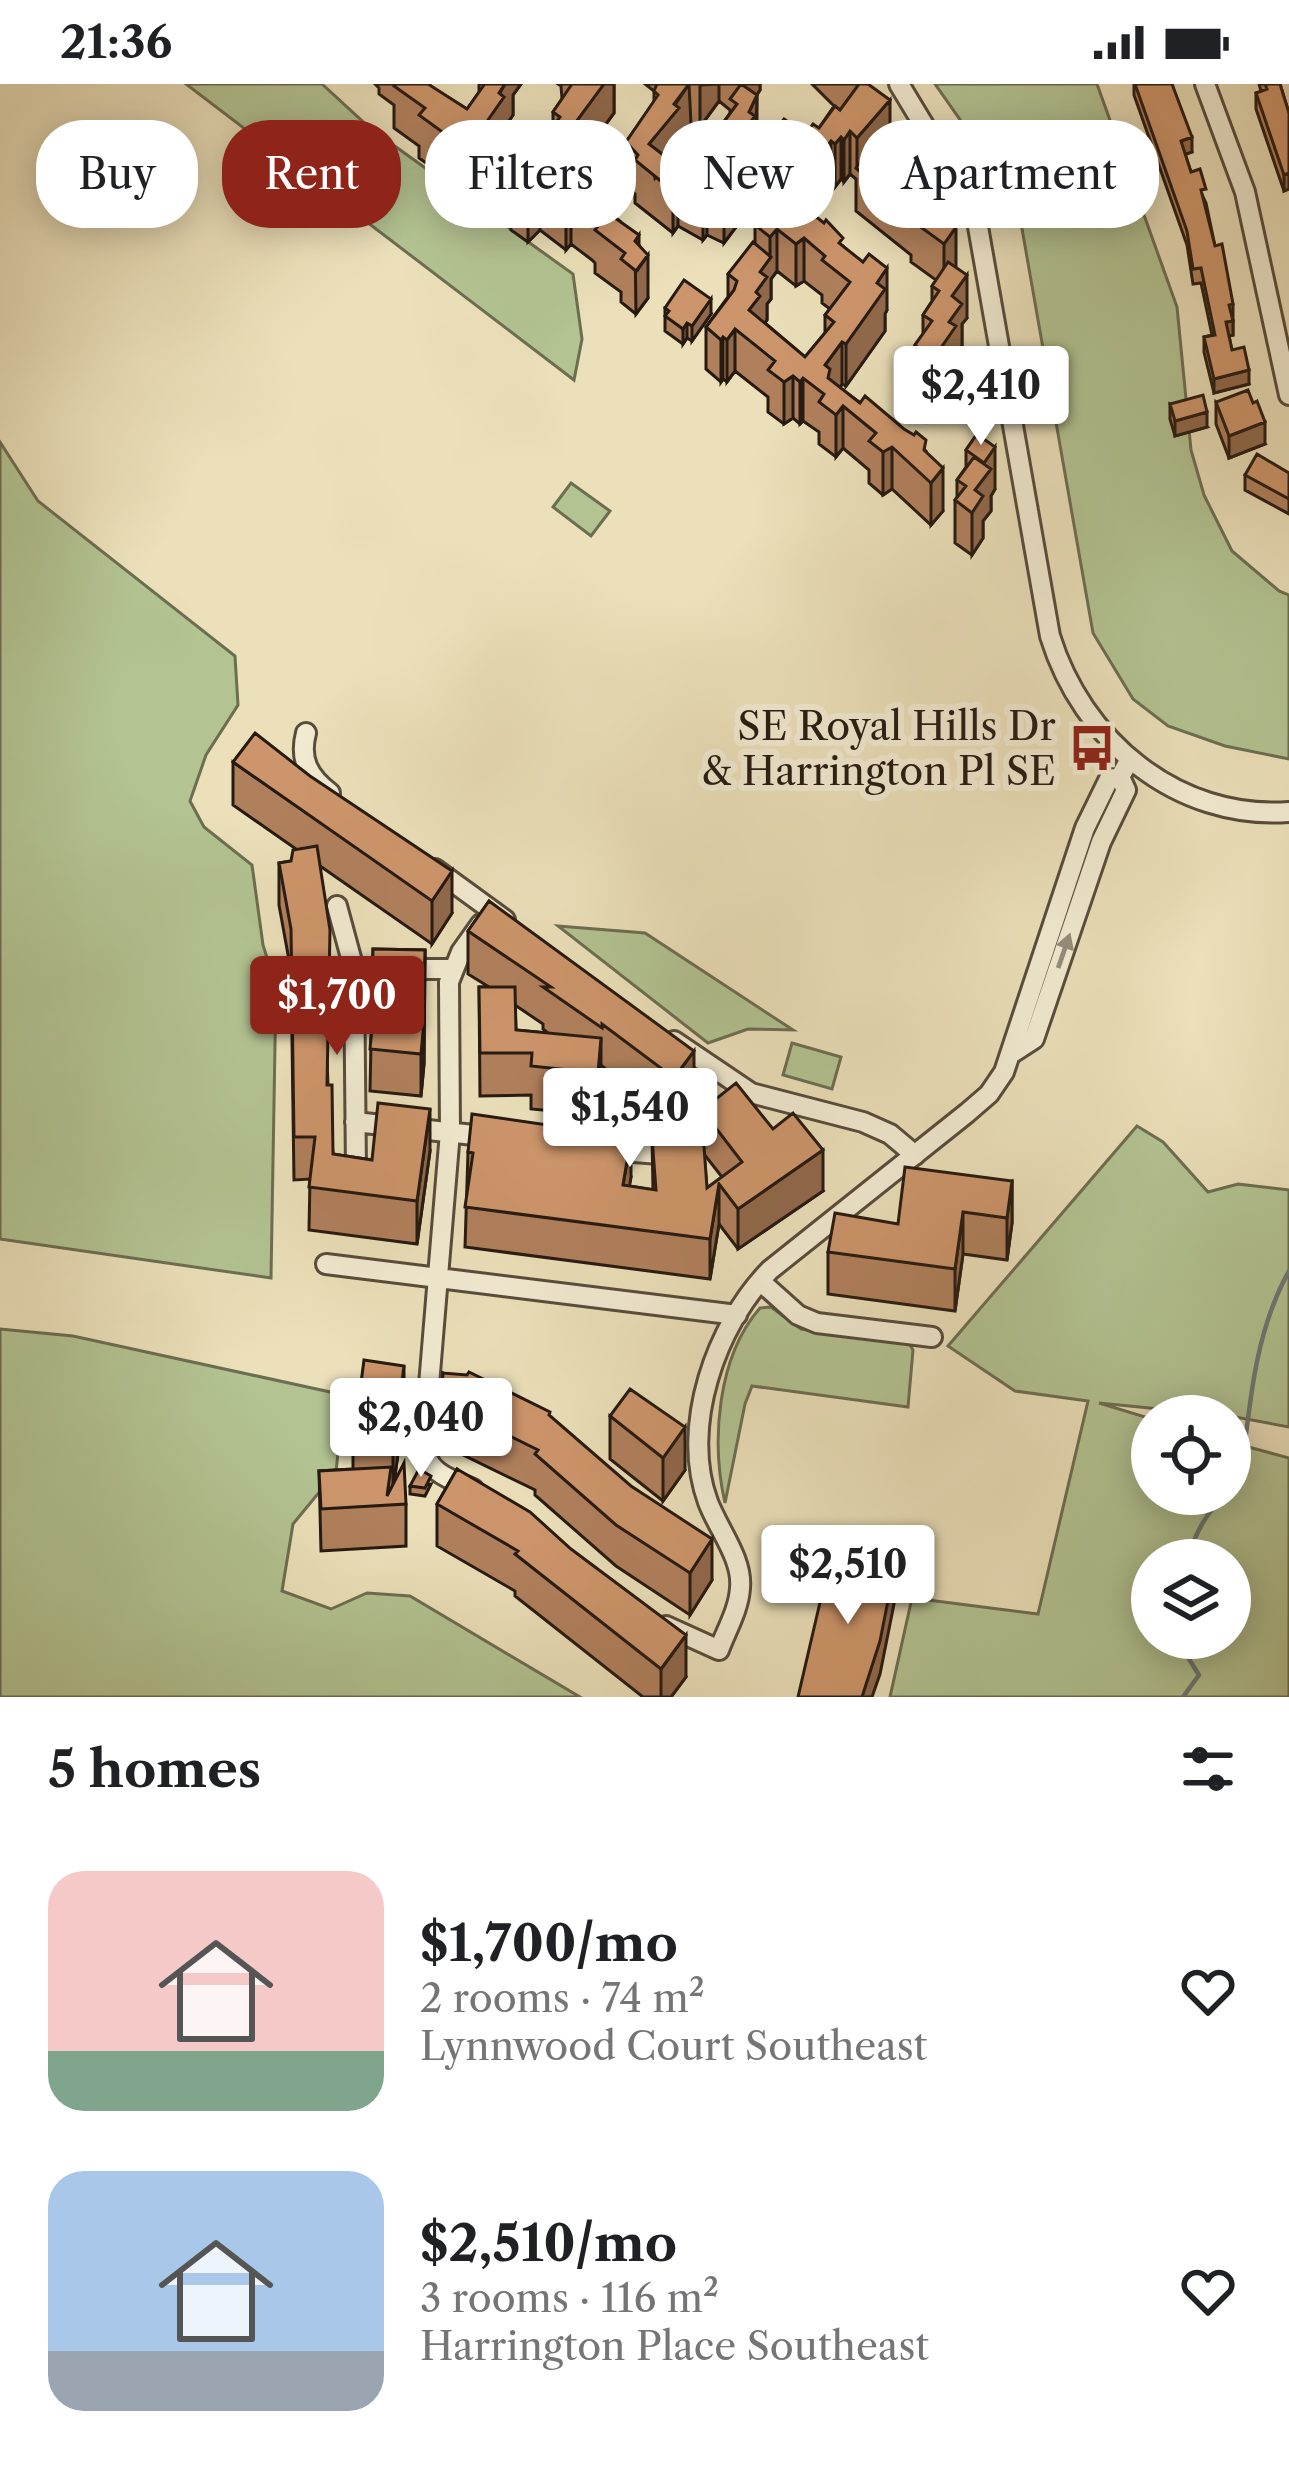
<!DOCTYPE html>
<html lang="en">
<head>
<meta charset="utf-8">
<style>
	body { margin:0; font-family:"Libre Caslon Text",serif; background:#f6f6f6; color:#202124; height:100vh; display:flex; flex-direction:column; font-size:45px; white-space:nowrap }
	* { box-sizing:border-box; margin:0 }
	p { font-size:39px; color:#757577 }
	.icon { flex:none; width:66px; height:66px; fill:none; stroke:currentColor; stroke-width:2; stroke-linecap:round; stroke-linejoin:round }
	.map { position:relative; height:1613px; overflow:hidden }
	.details { display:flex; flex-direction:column; background:#fff; flex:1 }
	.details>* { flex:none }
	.hud { position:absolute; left:36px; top:36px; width:1218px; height:108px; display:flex; gap:24px }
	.controls { position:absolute; left:1131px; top:1311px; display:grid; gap:24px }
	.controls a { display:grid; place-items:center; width:120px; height:120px; border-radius:50%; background:#fff; box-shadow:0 6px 30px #0003; font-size:60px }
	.price { position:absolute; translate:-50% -102px; padding:0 27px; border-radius:12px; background:#fff; color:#222; font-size:39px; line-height:78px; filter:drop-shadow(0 3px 6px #0008) }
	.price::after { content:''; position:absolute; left:50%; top:72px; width:36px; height:27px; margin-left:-18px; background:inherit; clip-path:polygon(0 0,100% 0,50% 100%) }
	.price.on { background:#8f2418; color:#fff }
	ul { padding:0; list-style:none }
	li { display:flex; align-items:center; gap:36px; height:300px; padding:0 48px }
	li span { display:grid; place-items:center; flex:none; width:336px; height:240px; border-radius:36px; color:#555 }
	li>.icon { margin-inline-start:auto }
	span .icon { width:144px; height:144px; fill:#fffc; stroke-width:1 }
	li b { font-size:51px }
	h2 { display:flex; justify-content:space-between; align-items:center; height:144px; padding:0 48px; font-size:51px }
	.chip { padding:0 42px; border-radius:48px; background:#fff; box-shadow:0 6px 30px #0003; font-size:42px; line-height:108px }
	.chip.on { background:#8f2418; color:#fff }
	.status { display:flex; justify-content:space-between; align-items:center; height:84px; padding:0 60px; background:#fff; direction:ltr }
	.status svg { height:33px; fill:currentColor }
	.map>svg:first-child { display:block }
</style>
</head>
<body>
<div class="status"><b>21:36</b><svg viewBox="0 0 49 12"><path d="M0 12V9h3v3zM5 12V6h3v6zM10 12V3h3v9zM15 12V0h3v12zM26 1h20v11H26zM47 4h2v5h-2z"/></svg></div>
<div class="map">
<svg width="1289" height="1613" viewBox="0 0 1289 1613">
	<rect width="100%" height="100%" fill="#ebe0ba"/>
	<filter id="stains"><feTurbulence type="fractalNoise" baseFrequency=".00167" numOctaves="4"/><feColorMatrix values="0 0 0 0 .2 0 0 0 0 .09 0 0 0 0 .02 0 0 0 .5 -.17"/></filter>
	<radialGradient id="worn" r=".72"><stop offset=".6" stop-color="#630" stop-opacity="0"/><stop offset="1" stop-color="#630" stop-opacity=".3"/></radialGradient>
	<path fill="#b3c392" stroke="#6c6e52" stroke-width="3" fill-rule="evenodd" d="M186 0H322L371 45 573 190 582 255 574 296Z
		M935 0H1097L1177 223 1191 366 1204 411 1232 467 1279 507 1289 511V675L1225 662 1168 642 1133 615 1093 549 1021 139 1001 94Z
		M0 358 38 417 235 572 238 621 206 671 190 717 204 743 252 781 263 861 276 903 271 1194 0 1155Z
		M571 399 610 427 591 452 553 423Z
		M558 842 645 849 793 946 748 945 708 959Z
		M792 959 841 973 832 1005 783 991Z
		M1137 1042 1163 1058 1208 1108 1238 1100 1289 1106V1343L1230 1332 1099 1319 1152 1335V1410H1230V1358L1289 1374V1613H890L912 1514 1038 1530 1088 1317 1015 1307 948 1262ZM1230 1476V1554H1152V1476Z
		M771 1223 801 1245 909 1259 913 1266 908 1323 752 1302 745 1320 725 1419C711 1358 717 1273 760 1224Z
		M0 1245 73 1252 344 1311 336 1388 293 1440 282 1507 331 1525 367 1509 410 1512 580 1613H0Z"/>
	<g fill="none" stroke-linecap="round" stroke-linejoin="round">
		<path stroke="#6d7a76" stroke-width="4.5" d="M1230 1409 1240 1402C1249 1329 1253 1251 1289 1187
			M1189 1476C1193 1451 1208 1425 1228 1410
			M1183 1613 1199 1591 1184 1567 1187 1554"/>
		<defs>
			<path id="minor" d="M899 0 966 111 977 137 1050 552C1082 656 1176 736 1289 728
				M1205 0 1245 108 1289 311
				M306 649C299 676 309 693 330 709
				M435 785 505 836
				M337 822 354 885 356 1087
				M354 885H452
				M674 957 751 1009 863 1038 890 1050 915 1071
				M1014 968 1034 955 1101 758 1126 706 1120 693
				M355 1038 492 1053
				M609 1066 659 1070 717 1027
				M326 1180 737 1231
				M760 1197 798 1231 817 1239 932 1253
				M473 1405C450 1395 426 1389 424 1361L450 1048 449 898 461 868 481 840
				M666 1542 719 1566C726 1547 739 1525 740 1504 743 1475 718 1445 708 1418 680 1343 716 1241 770 1186L967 1029 989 1010 1004 988 1085 744 1109 695 1120 693 1130 675"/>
		</defs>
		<use href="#minor" stroke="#574c3b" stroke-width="24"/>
		<use href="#minor" stroke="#f2ebd2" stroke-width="18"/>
	</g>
	<path fill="#b0805c" stroke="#261a11" stroke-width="3" fill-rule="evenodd" d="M375 0H430V2L467 25 479 8V0H521L513 11V31L504 44V56L467 108 419 74V62L394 44V21L379 10V4Z
		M558 0H614V29L578 78V87L572 101 620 137 639 161 648 214 636 230 621 218V208L595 189V179L592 176 571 160 566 166 540 146 528 158 511 146V103L526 83V67L544 55 553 43V28L562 15 561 2Z
		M645 0H760V6L757 11V54L755 58V74L736 100V143L724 159 707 151 703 156 678 142 673 149 635 119V110L626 100V58L654 18V7ZM719 17 730 26V29L718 46 679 77 673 73 679 66V56L691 40 700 43Z
		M812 0H869L890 58 879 71 921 103 956 184 967 234 962 240V262L956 270V285L944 301V313L928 336 910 322V280L915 272V261L923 250V231L932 217V202L936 196 911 178V171L856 127V95L850 90 844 98 841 95 835 103 831 99 817 119 811 120 795 108V99L778 86V43L806 50 819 44 834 22Z
		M1134 0H1172L1192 68 1185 70 1191 88 1206 119 1215 162 1233 220V251L1229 252 1232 266 1249 300 1214 309 1204 268V253L1212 251 1201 199 1193 200 1187 161 1134 11Z
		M1259 0H1280L1289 29V105L1284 107 1256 25V9L1261 7Z
		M783 129 843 162 887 226 885 230V247L846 302 842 300 840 304 926 367 943 427 931 441 892 405 883 411 869 399V386L843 364 836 373 819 360V348L803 337 800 340 793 334 784 340 768 328V313L735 287 727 298 723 295 721 298 706 285V243L728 213V190L755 160V141ZM777 187 796 202 804 197 822 211V219L830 225 825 231V249L805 273 765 239 767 236V220L771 215V195Z
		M665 224 711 230 692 257 687 254 683 260 665 247Z
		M968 305H982V327H968Z
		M1216 318 1265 360 1229 374 1216 340Z
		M1170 320 1207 343 1175 352 1170 335Z
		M977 350 995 405 991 412V427L983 437V454L972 471 955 459V416L957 413V396L966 383V366Z
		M1289 389V430L1245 406V391Z
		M233 678 452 829 432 860 320 782 328 1001 333 1070 372 1076 430 1067 417 1160 309 1146 310 1095 294 1096 291 887 279 821V779L291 777 296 765 233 721Z
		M489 817 694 1010 674 1036 602 982 598 1031 531 1025V1011L480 1012 479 903H489L468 890V847ZM515 921 543 940V945L548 949 516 946Z
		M373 865 425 866 424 980 421 1012 370 1007Z
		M702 1026 823 1107 738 1165 719 1140 710 1195 465 1163 468 1068 631 1093 629 1102 653 1106 652 1053 702 1049ZM704 1070 722 1093 707 1104Z
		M1012 1097V1139L1007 1176 963 1170 955 1227 828 1210V1168Z
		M443 1289 550 1333 712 1496 690 1531 616 1482 535 1411V1406L451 1365V1347L442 1346Z
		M404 1324 394 1398 406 1420V1462L321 1467 319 1387 353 1385V1360Z
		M610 1332 685 1386 663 1417 610 1375Z
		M457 1385 686 1593 671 1613H643L515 1512V1507L437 1462V1420Z
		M431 1400 425 1412 410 1410V1402Z"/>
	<path fill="#90684b" stroke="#261a11" stroke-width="3" d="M505 0H521L513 11V31L504 44V56L467 108V66Z
		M601 0H614V29L578 78V87L574 98 559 119 553 86 573 42Z
		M689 0 691 40 679 56V66L655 94 649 60Z
		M719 0V17L700 43V1Z
		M740 0H760V6L740 34Z
		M757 11 755 74 723 117 716 85 749 28Z
		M890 16V58L863 90 857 85V54Z
		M850 47V90L844 98V56Z
		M841 53V95L835 103V60Z
		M1192 53V68L1181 72V57Z
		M831 57V99L817 119V77Z
		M1289 89V105L1284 107V91Z
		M678 100V142L673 149V107Z
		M736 100V143L724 159V117Z
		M540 104V146L528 158V115Z
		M707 108V151L703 156V114Z
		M571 117V160L566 166V124Z
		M956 143V185L944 202V160Z
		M777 145V187L771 195V215L767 220V236L760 245 749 226 756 208 760 188 770 174V153Z
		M639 151V184L648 171V214L636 230 635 157Z
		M804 154V197L796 202V160Z
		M887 184V226L885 230V247L846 302V260L877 199Z
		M967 191V234L962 240V262L956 270V285L944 301V313L928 336V293L952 212Z
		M711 215V230L692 257V242Z
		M1233 237V251L1226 253V238Z
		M687 239V254L683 260V245Z
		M735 245V287L727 298V256Z
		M723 253V295L721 298V256Z
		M842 258V300L830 317 825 281Z
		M1249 286V300L1214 309V295Z
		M793 292V334L784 340V298Z
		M803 294V337L800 340V298Z
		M843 322V364L836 373V331Z
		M1207 328V343L1175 352V337Z
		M1265 338V360L1229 374V352Z
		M892 363V405L883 411V368Z
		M995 363V405L991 412V427L983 437V454L972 471V429L975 406 984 379Z
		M943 384V427L931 441V399Z
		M452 787V829L432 860V817Z
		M425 866 424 980 421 1012V970L424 945Z
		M601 954V996L598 1031V989Z
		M694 967V1010L674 1036V994Z
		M430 1025V1067L417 1160V1117Z
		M631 1053V1093L623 1142V1101Z
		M823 1066V1107L738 1165V1125Z
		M1012 1097V1139L1007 1176V1134Z
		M719 1100V1140L710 1195V1155Z
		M963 1128V1170L955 1227V1185Z
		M404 1282V1324L393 1408V1365Z
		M685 1343V1386L663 1417V1374Z
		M712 1455V1496L690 1531V1489Z
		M896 1476V1510L880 1590 872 1613H862Z
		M686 1551V1593L671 1613H661V1585Z"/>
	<path fill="#cd956b" stroke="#261a11" stroke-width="3" d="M396 0H428L467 25 484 1 483 0H505L499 9 504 13 467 66 419 31 425 24 394 2Z
		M572 0H604L573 42 578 45 574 56 553 86 578 105 582 99 620 128 615 134 639 151 635 157 648 171 636 187 621 175 625 169 595 146 598 142 592 134 571 117 566 124 540 104 528 115 511 103 533 72 526 67 537 50 544 55 560 33 553 28Z
		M657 0H689L674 20 679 24 649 60 670 76 672 73 679 77 708 39 718 46 737 20 730 15 741 0 757 11 749 28 755 32 716 85 736 100 724 117 707 108 703 114 678 100 673 107 635 76 638 71 626 58 658 11 654 7Z
		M859 0H868L890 16 857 54 850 47 844 56 841 53 835 60 831 57 817 77 811 78 795 66 799 60 778 43 784 35 806 50 813 40 819 44 835 22 840 26Z
		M1135 0H1172L1192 53 1181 57 1191 88 1200 85 1206 105 1201 106 1215 162 1222 160 1233 220 1229 221 1233 237 1226 238 1232 266 1244 263 1249 286 1214 295 1204 253 1215 251 1201 184 1193 185 1187 147Z
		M1265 0H1280L1289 29V89L1284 91 1256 9 1267 5Z
		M871 65 901 88 905 82 921 95 917 100 931 113 926 120 956 143 944 160 911 136 915 131 856 84Z
		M771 120 783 129 788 123 804 135 810 128 824 139 826 136 843 154 839 159 863 178 869 170 887 184 877 199 885 205 846 260 842 258 825 281 830 285 828 294 860 319 865 312 904 345 914 351 916 348 926 356 924 366 943 384 931 399 892 363 883 368 869 357 876 349 843 322 836 331 819 318 824 310 803 294 800 298 793 292 784 298 768 286 775 277 735 245 727 256 723 253 721 256 706 243 734 206 737 197 728 190 753 158 771 173 760 188 767 193 756 208 760 212 749 226 805 273 834 238 825 231 850 198 822 176 825 172 804 154 796 160 777 145 770 153 755 141Z
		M948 178 967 191 952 212 962 220 949 238 956 242 936 271H944L928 293 910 280 920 265 915 261 932 237 923 231 939 207 932 202Z
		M684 196 711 215 692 242 687 239 683 245 665 232 669 227 665 224Z
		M968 305H982V319L968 320Z
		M1248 306 1253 319 1257 317 1265 338 1229 352 1216 318Z
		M1203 311 1207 328 1175 337 1170 320Z
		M977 350 995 363 984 379 966 366Z
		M1257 370 1289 389V415L1245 391Z
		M974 373 991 385 975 406 983 412 972 429 955 416 966 402 957 396Z
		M255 649 310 692 452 787 432 817 233 678Z
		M317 762 330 846 327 1001H332L333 1070 372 1076 378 1019 430 1025 417 1117 309 1103 315 1053H294L291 845 279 779 291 777 293 766Z
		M489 817 694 967 674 994 602 940V944L543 903H551L468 847Z
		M373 865 425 866 424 905 372 904Z
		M479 903H515L516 946 601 954 598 989 531 982 532 969H480Z
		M373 932 424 937 421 970 370 965Z
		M736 999 773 1045 793 1029 823 1066 738 1125 719 1100 710 1155 465 1123 473 1069 468 1068 472 1030 631 1053 623 1101 656 1106 652 1053 703 1049 707 1104 742 1078 702 1026Z
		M905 1083 1012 1097 1007 1134 963 1128 955 1185 828 1168 835 1129 898 1140Z
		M364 1276 404 1282 393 1365 353 1360Z
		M469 1288 550 1328 549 1331 631 1402 712 1455 690 1489 616 1441 535 1370 538 1366 451 1323 460 1306 442 1304 443 1289 467 1291Z
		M630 1305 685 1343 663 1374 610 1332Z
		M404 1379 406 1420 321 1425 319 1387 391 1383 387 1412Z
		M419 1385 431 1392 425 1404 410 1402Z
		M457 1385 530 1428 571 1465 686 1551 661 1585 515 1470 518 1467 437 1420Z
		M854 1468 896 1476 880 1557 862 1613H798L831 1471 852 1476Z"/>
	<defs><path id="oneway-solid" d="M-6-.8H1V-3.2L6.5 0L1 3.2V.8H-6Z" transform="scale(3)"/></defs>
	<use fill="#968d7b" href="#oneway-solid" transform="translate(1064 867) rotate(-71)"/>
	<defs>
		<symbol id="bus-bare" viewBox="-9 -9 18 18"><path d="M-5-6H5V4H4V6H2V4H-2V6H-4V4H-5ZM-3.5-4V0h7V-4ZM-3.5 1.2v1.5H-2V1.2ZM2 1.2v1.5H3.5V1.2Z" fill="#8f2418" stroke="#f2ebd2" stroke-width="2.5" paint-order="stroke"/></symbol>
	</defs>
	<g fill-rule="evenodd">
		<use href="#bus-bare" x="1059" y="631" width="66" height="66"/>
	</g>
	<g text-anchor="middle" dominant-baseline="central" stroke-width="12" stroke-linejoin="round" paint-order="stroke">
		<g font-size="39" fill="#261a11" stroke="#f2ebd2" text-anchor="end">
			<text x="1056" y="642">SE Royal Hills Dr<tspan x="1056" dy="45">&amp; Harrington Pl SE</tspan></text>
		</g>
	</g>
	<rect width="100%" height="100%" filter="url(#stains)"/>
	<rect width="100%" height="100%" fill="url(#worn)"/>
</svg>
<div class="controls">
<a><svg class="icon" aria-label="locate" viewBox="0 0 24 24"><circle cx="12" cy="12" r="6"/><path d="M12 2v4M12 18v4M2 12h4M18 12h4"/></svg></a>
<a><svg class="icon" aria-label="layers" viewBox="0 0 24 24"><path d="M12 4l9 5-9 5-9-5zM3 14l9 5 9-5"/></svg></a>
</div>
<b class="price" style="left:981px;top:364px">$2,410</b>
<b class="price on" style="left:337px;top:974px">$1,700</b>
<b class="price" style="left:630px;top:1086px">$1,540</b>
<b class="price" style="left:421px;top:1396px">$2,040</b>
<b class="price" style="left:848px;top:1543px">$2,510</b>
<div class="hud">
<a class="chip">Buy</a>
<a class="chip on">Rent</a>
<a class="chip">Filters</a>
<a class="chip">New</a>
<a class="chip">Apartment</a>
</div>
</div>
<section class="details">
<h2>5 homes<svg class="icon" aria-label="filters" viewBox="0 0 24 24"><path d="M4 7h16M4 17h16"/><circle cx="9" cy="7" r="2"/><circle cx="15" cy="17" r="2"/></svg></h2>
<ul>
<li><span style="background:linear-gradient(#f6c9c9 75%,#7fa58c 0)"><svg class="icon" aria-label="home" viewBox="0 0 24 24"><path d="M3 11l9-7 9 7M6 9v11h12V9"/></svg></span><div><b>$1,700/mo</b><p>2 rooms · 74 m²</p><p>Lynnwood Court Southeast</p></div><svg class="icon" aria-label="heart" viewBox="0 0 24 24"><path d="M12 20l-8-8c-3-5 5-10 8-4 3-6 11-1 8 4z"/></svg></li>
<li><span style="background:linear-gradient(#a9c7e8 75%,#9aa5b1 0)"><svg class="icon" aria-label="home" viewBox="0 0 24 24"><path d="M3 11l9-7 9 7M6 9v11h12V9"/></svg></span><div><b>$2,510/mo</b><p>3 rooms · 116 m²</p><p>Harrington Place Southeast</p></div><svg class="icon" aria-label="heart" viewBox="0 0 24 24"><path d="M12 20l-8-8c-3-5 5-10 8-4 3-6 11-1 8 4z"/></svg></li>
</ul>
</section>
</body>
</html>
